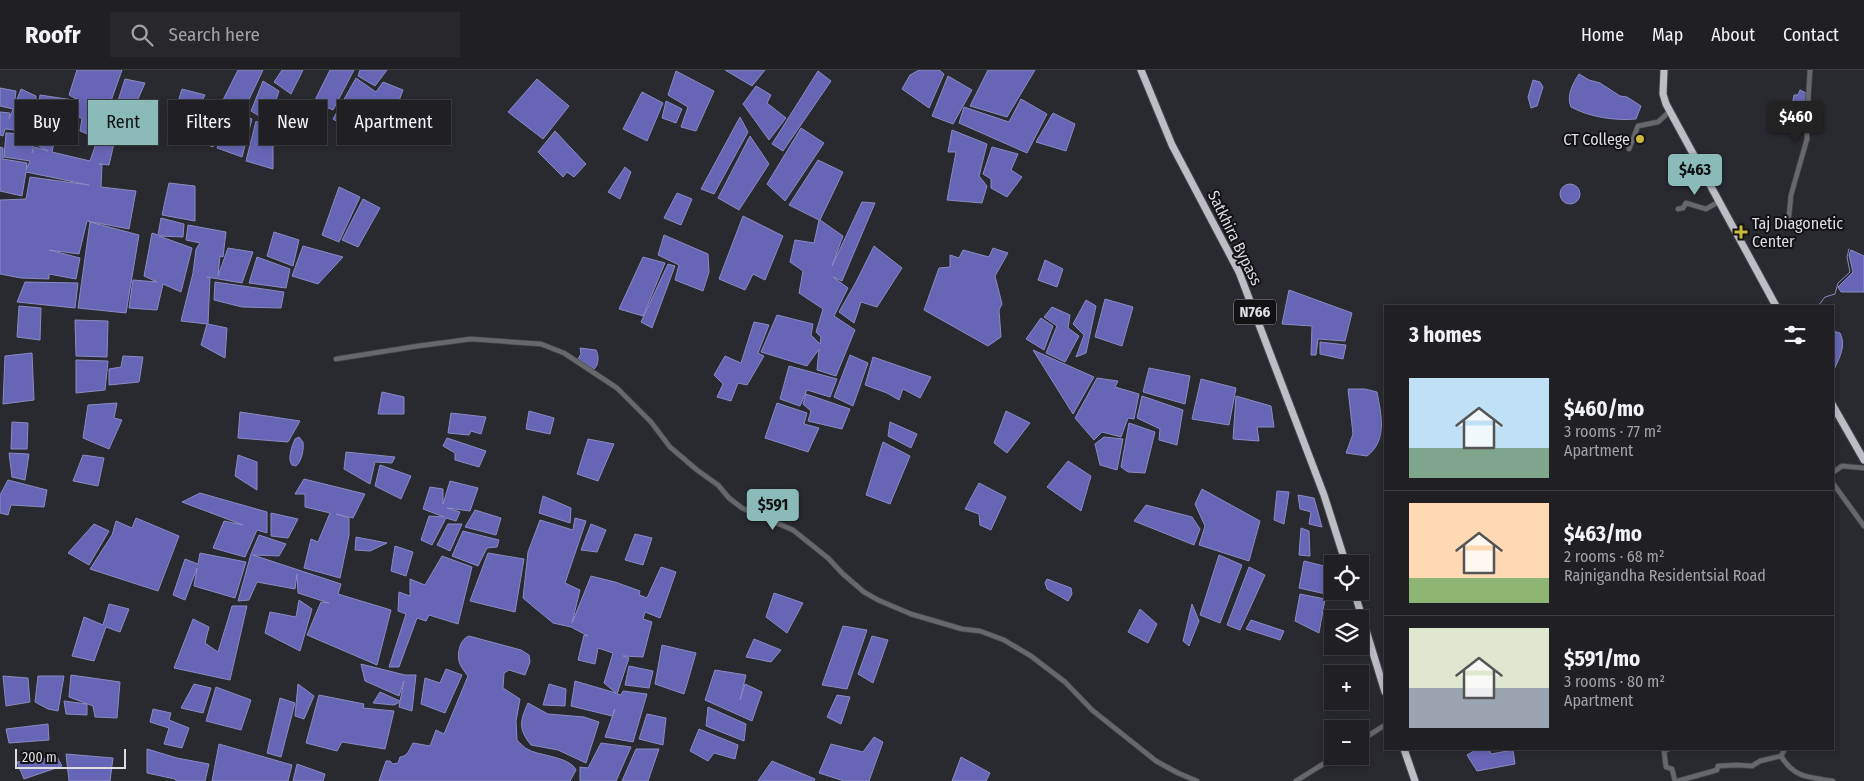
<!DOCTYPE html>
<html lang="en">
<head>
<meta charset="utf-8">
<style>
	body { margin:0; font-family:"Fira Sans Condensed",sans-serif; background:#27272c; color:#f1f3f6; height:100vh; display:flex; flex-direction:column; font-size:19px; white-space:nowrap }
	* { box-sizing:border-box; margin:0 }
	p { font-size:16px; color:#a1a2a6 }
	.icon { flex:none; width:28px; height:28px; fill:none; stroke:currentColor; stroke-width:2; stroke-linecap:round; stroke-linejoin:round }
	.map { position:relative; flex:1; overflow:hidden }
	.panel { position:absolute; left:1384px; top:235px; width:450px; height:445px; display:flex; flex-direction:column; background:#1f1f24; border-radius:0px; box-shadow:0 2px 8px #0003,0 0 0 1px #3c3d41 }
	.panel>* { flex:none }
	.banner { position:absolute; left:15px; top:30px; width:475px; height:45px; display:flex; gap:10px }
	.buttons { position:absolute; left:1324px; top:485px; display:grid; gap:10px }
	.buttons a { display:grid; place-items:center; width:45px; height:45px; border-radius:0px; background:#1f1f24; box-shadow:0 2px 8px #0003,0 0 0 1px #3c3d41; font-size:25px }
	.scale { position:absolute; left:15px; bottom:12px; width:111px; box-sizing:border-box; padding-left:5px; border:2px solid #dedee2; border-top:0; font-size:14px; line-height:18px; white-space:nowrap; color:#dedee2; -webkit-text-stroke:4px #121215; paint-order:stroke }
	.price { position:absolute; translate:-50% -42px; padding:0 11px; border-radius:5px; background:#8bbbb9; color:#111; font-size:16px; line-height:32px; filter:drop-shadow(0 1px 2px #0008) }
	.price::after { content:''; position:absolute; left:50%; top:30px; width:15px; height:11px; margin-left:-8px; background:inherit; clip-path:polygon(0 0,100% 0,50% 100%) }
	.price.current { background:#222; color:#fff }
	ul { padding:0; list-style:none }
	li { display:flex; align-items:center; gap:15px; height:125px; padding:0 25px }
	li+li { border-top:1px solid #3c3d41 }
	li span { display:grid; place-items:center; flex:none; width:140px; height:100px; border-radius:0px; color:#555 }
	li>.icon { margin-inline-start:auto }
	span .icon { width:60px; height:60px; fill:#fffc; stroke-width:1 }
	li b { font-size:21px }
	h2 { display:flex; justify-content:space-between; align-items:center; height:60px; padding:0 25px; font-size:21px }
	.pill { padding:0 18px; border-radius:0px; background:#1f1f24; box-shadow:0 2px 8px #0003,0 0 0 1px #3c3d41; font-size:18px; line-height:45px }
	.pill.current { background:#8bbbb9; color:#111 }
	header { display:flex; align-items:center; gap:30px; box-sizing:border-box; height:70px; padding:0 25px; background:#1f1f24; border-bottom:1px solid #3c3d41 }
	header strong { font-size:24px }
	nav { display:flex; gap:28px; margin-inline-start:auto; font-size:18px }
	.search { width:350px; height:45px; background:#27272c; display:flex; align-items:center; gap:12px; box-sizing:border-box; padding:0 18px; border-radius:0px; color:#a1a2a6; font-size:19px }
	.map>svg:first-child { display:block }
</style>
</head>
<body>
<header>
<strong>Roofr</strong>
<div class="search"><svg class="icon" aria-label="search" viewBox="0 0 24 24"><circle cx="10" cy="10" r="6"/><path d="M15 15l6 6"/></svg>Search here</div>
<nav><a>Home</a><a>Map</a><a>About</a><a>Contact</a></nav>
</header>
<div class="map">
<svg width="1864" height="711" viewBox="0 0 1864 711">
	<rect width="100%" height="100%" fill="#292930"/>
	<path fill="#6766b6" stroke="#8b8ac3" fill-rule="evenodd" d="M77 0H122L106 45 120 47 109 95 99 94H102L101 117 136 121 129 159 87 151 79 184 49 180 80 188 76 209 49 204V209L21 208 0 204V130L26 129 30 107 89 115 26 102 22 126 0 121V77L3 78V89L27 93 26 100 30 91 4 87 6 63 36 65 32 83 35 77 48 81 37 75 42 49 37 47 40 25 80 31 69 25ZM99 43 106 45 90 91 52 82 60 45 82 48 80 61 97 68Z
		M238 0H263L244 40 221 34Z
		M282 0H303L291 24 274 12Z
		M330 0H354L333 40 314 32Z
		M360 0H387L375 16 358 6Z
		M725 0H765L752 16Z
		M919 0H939L944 4 929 38 902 19 910 5Z
		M988 0H1035L1007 47 970 36Z
		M676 1 714 21 696 61 681 57 688 37 668 25Z
		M818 1 831 11 783 81 772 74Z
		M1579 4 1589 10 1600 13 1620 26 1627 27 1641 36 1636 49C1615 51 1589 47 1571 37 1566 26 1573 13 1579 4Z
		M948 6 972 20 953 54 932 46Z
		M356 8 376 22 383 12 403 20 393 47 383 44 369 71 333 49Z
		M125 9 145 13 129 50 115 40Z
		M537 9 569 36 543 69 508 42Z
		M1533 10 1540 12 1543 17 1537 36 1531 38 1528 27Z
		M263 11 279 21 269 52 251 41Z
		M756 16 771 25 767 33 786 48 769 70 743 34Z
		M0 18 16 21 14 37 21 19 36 26 35 62 5 59 3 66 0 65V42L10 43 9 49 13 39 0 36Z
		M182 19 205 25 203 29 226 40 213 77 189 67 201 32 185 60 172 51Z
		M1800 20 1808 24 1805 50 1790 46 1794 25H1798Z
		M642 22 663 33 647 71 623 59Z
		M1021 29 1047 44 1027 83 959 53 964 37 1009 52Z
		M666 31 682 39 676 53 662 48Z
		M231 39 252 49 242 87 217 78Z
		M1053 43 1075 54 1066 81 1036 72Z
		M740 47 748 62 714 124 701 119Z
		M256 51 273 64V99L246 91Z
		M801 58 824 73 785 131 767 114Z
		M952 60 987 74 979 106 987 116 982 133 947 130 956 82H948Z
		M555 61 586 94 574 107 567 102 563 107 538 82Z
		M750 66 769 94 739 140 718 128Z
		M992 77 1018 84 1011 100 1022 107 1007 127 991 118V109L983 104Z
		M818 90 843 102 820 150 843 166 832 196 862 132 875 133 842 211 833 207 848 218 834 246 855 260 836 306 817 300 819 279 807 296 761 282 777 245 813 254 811 265 820 274 821 267 816 262 823 239 799 223 803 201 790 192 795 170 814 173 819 150 789 135Z
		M625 97 631 102 620 129 608 122Z
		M169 113 195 116V151L162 145Z
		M1560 124a10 10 0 1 1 20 0a10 10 0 1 1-20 0Z
		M339 117 360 127 339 172 322 165Z
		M677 123 692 129 681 155 664 148Z
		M363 129 380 138 358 177 342 170Z
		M743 146 783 166 765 210 753 204 745 220 719 209Z
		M161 148 184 154 183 167 159 166 192 178 181 222 163 214 157 240 129 238 133 210 157 212 144 206 152 163 158 165Z
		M90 152 139 165 126 243 78 238Z
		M188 155 226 162 223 187 220 186 218 206 228 178 253 182 242 213 207 207 210 208 208 254 227 258 225 288 201 275 207 254 181 251 193 203 196 179 200 173 186 170Z
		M274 162 299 170 293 196 267 186Z
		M664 165 708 184 709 202 703 221 675 210 679 195 658 185Z
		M303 176 343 187 318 214 292 206Z
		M874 176 902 198 877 237 861 232 854 253 839 242 856 212Z
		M993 178 1008 183 995 206 1002 234 999 240 1001 267 988 276 924 240 939 198 950 197V185L959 188 963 180 989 187Z
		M1851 180 1864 186V222H1841L1838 217 1853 202 1849 185Z
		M257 187 290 199 286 218 249 213Z
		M643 187 665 193 643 246 619 239Z
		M1045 190 1063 199 1057 217 1038 210Z
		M668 194 675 196 652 258 641 252Z
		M25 212 78 213 75 238 17 232Z
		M215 212 284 222 281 238 242 237 214 230Z
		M1289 220 1352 243 1345 271 1318 269 1316 285H1311L1312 256 1282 254Z
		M1105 229 1133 237 1122 276 1095 267Z
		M1086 230 1096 236 1086 283 1076 287 1084 265 1073 254Z
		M19 236 41 238 40 270 17 267Z
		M1052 237 1070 245 1068 258 1079 266 1065 292 1046 283 1057 256 1044 247Z
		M1041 248 1053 256 1044 280 1026 269Z
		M75 250 108 251 107 287 76 286Z
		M754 252 769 255 758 283 764 286 747 315 738 313 731 331 717 327 723 314 714 305 725 286 741 293Z
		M1833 261 1840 263C1847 277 1838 290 1833 302Z
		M1320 272 1346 275 1343 289 1320 284Z
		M580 278 596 280C599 285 599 295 594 299L578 289 581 284Z
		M1033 280 1094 307 1073 344Z
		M32 283 34 330 3 334 5 286Z
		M850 285 868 293 853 336 834 327Z
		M123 286 143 287 139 312 109 315V299L121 297Z
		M873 287 931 307 920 328 903 319 899 330 887 323 865 315Z
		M76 290 108 291 105 320 76 323Z
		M789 296 837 309 830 327 807 320 800 336 780 329Z
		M1149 298 1190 306 1185 334 1143 322Z
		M1097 308 1118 311 1115 317 1139 324 1134 349 1128 348 1121 367 1102 362 1094 370 1075 348Z
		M1201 309 1236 318 1229 355 1192 349Z
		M1348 319H1365L1377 322C1381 344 1388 370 1367 386L1346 383 1353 364Z
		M382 322 404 327V344H378Z
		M806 324 850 339 842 359 808 351 811 341 803 334Z
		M1142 326 1183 340 1177 375 1159 370 1160 359 1137 348Z
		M1236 326 1271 336 1274 357H1257L1259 371 1233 369Z
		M117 333 114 348 122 350 109 379 83 368 88 335Z
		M777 333 807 343 804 354 819 358 808 382 765 368Z
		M529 341 554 348 550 364 526 359Z
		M1006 341 1030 353 1007 383 994 373Z
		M240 342 300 351 288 372 238 368Z
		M451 343 486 347 481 364 471 361 469 365 448 363Z
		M12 352 28 353 27 379H11Z
		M890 352 917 364 911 378 888 366Z
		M1129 353 1155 362 1145 403 1128 402 1121 397Z
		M299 367 303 372C304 379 302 391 296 396L292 395C287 389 292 376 295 369Z
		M1104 367 1123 369 1117 400 1100 395 1095 374Z
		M447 368 486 381 479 397 455 390V383L443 376Z
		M588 369 614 374 598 411 577 404Z
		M883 372 910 386 890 434 866 425Z
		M346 382 395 387 392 393 375 392 370 414 344 399Z
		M9 383 29 384 25 410 12 407Z
		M83 385 104 388 98 416 73 411Z
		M238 385 257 392V420L235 406Z
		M1068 391 1091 406 1081 441 1047 417Z
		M380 395 411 406 401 429 375 416Z
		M304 409 365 424 353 448 336 444 349 448V465L340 508 304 498 311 469 318 472 330 443 305 437V424H295Z
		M8 410 47 420 44 437 11 435 8 445 0 443V425Z
		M450 411 478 418 470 441 447 438 460 442 456 451 446 448 432 475 421 470 429 446 444 447 423 439 430 417 443 419V434Z
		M979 413 1006 427 991 460 980 455 979 444 965 439Z
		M1202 419 1260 451 1249 491 1199 475 1205 456 1195 434Z
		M1277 421 1289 422 1284 454 1274 450Z
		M200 423 267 442V463L257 460 245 487 213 478 224 451 243 455 182 432Z
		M1298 425 1314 428 1322 457 1309 454 1311 442 1300 439Z
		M543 426 571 438 570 453 539 443Z
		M1146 435 1192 447 1200 459 1194 475 1134 451Z
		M475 440 501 448 496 465 465 457Z
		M271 443 298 449 288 468 271 466Z
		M136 448 179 466 158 521 90 499 112 465 116 451 132 458Z
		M575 448 586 451 565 513 580 520 572 553 591 506 615 512 640 521 639 525 647 528 661 497 676 502 660 548 645 542 643 549 652 552 643 587 623 586 629 588 617 624 621 625 623 621 647 624 633 672 605 667 615 639 612 646 571 636 575 611 616 623 604 613 613 583 598 578 595 594 578 590 584 565 588 566 571 557 553 553 523 528 528 482 540 450 573 460Z
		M94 454 109 461 89 495 68 483Z
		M448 454H462L450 481 437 475Z
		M591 454 606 460 597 482 581 480Z
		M1301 458 1309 461 1310 486 1299 485Z
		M463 461 499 470 497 477 487 478 478 496 452 486Z
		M635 464 652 468 643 495 625 490Z
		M259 465 286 474 279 486 253 485 341 514 338 524 391 540 377 595 307 565 321 532 329 533 298 523 297 504 295 519 257 512 249 530 238 531 251 484Z
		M356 467 387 473 370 481 355 480Z
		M395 476 413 482 406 506 391 501Z
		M200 483 246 492 235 528 194 516 197 498 185 530 173 525 185 489 198 494Z
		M488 483 524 489 515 542 470 531Z
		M1219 485 1242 495 1220 553 1200 545Z
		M442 486 472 497 458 554 429 545 426 551 417 548 399 597H389L406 544 398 541 399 522 410 526V509L425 515Z
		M1304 491 1332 498V521H1345L1348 529 1299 518Z
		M1249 497 1265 505 1240 560 1227 555Z
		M1047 509 1071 518 1072 524 1068 531 1047 519 1045 513Z
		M774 523 803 533 787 563 766 547Z
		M1300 524 1325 529 1319 563 1295 551Z
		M299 530 312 539 300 581 265 563 270 542 296 547Z
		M109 534 129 539 120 562 106 557 94 591 72 586 84 547 103 555Z
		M1192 534 1199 551 1189 576 1183 571Z
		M232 536H247L230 610 174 598 193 549 209 557 205 573 218 582Z
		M1140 539 1157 554 1148 573 1128 562Z
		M1251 550 1284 561 1280 570 1246 559Z
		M843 556 867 560 847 619 822 615Z
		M469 566 521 580 529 585 530 592 525 605 509 600 504 603 503 618 520 629 516 651 517 670C520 673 524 678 529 680 541 686 570 687 576 700L570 711H379L386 691H390L393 694 398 693 400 687C408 686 409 680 413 673L430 676 436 660 444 664 468 606C465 602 460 596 459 591 457 583 460 569 469 566Z
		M872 566 888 570 873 613 858 604Z
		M754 569 781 580 771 592 746 587Z
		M662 575 696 583 684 624 655 614Z
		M361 594 405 605H416L412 641 399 637 400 632 394 635 373 633 380 622 400 631 404 611 399 626 365 611Z
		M629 596 653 601 649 618 625 615Z
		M446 599 462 605 445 643 421 634 425 608 440 613Z
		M715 600 746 605 740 630 745 614 762 622 752 651 705 630Z
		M71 605 120 612 117 648 95 647 93 636 69 627Z
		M3 606 28 608 30 632 6 636Z
		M38 606H64L58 641 48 639 35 632Z
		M194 614 211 618 203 643 181 638Z
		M298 614 314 626 304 649 295 646Z
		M549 614 566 619 565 636 543 635Z
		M216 617 251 630 241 660 206 651Z
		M319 625 364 634 363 638 394 641 385 679 342 672 337 681 306 673Z
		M837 625 850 627 841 654 827 647Z
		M280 628 295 633 281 687 267 683Z
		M64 631 87 634V645L66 644Z
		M528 633 548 644 584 647 599 652 586 693 558 680 531 675C518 659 520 651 528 633Z
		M708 637 746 654 744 671 706 656Z
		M153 639 171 643 169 650 189 658 182 678 164 674 169 658 150 652Z
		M647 644 666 648 663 675 639 669Z
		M48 654 49 670 9 673 6 659Z
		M699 659 738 675 735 689 714 683 708 691 690 681Z
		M874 667 883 672 869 711H844L819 703 831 674 863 682Z
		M601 673 631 677 616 711H580V697L588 698Z
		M219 674 292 695 288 711H212Z
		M147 679 177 688 209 694 205 711H176L175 709 147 703Z
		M636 679H659L648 711H622Z
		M1473 679H1489L1491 684 1513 680 1515 694 1477 701 1467 685 1474 681Z
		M66 684 113 688 110 711H69Z
		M57 687 62 696 24 709 17 692Z
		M961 687 990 703 986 711H952Z
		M772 691 815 709 814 711H758Z
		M297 694 325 704 323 711H293Z"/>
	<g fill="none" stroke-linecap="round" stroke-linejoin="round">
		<path stroke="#8b8ac3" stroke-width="1" d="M1818 236 1825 227 1835 224 1838 213 1850 202 1847 187 1849 179"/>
		<defs>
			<path id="minor" d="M1629 79 1638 56 1658 52 1670 41
				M1678 139 1683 138 1686 133 1706 139 1720 131
				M1789 146 1791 125 1807 69V49L1810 0
				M336 289 418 276 471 269 541 274 564 283 617 318 651 352 670 377 697 400 718 415 729 428 742 438 793 460 828 488 843 504 864 522 878 530 911 544 962 559 980 561 1004 570 1031 586 1065 612 1092 640 1156 691 1178 703 1197 711
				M1832 403 1842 396 1864 398
				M1832 412 1864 456
				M1360 671 1385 655
				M1669 679 1664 681 1666 697 1672 699 1675 711
				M1781 686 1785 679
				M1296 711 1336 686
				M1678 711 1717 700 1718 696 1737 695 1752 696 1760 691 1781 686C1795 709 1810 707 1833 711"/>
			<path id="highway" d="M1141 0 1172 75 1239 202 1324 425 1346 494
				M1664 0 1663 24 1666 34 1776 236
				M1832 334 1864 390
				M1354 521 1385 622
				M1404 679 1415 711"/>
		</defs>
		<use href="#minor" stroke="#46464c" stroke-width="6"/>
		<use href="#highway" stroke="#46464c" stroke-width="9"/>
		<use href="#minor" stroke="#67686b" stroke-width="4.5"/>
		<use href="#highway" stroke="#bcbdc5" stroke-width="7"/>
	</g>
	<g fill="#caba3a" stroke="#121215" stroke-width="2">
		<circle cx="1640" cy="69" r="5"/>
		<path d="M1738.5 154.5h5v5h5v5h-5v5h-5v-5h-5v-5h5z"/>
	</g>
	<g text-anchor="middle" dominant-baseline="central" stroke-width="4" stroke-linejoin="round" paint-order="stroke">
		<rect fill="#121215" stroke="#a1a1a4" stroke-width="1" x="1234" y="229.5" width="42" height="25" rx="4"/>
		<g font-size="15" font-weight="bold" fill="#dedee2">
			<text x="1255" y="242">N766</text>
		</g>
		<g font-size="16" fill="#dedee2" stroke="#121215" text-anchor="end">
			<text x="1630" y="69">CT College</text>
			<text x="1752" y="153" text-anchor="start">Taj Diagonetic<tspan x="1752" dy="18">Center</tspan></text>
		</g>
		<g font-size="16" fill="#dedee2" stroke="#121215">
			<text transform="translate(1235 168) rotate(64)">Satkhira Bypass</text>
		</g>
	</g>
</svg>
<div class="buttons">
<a><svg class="icon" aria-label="locate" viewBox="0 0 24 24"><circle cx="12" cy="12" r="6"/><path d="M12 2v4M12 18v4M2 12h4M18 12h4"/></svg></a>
<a><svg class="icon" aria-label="layers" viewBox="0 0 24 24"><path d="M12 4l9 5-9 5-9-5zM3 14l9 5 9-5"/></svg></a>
<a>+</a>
<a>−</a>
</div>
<div class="scale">200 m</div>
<b class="price current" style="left:1796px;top:73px">$460</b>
<b class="price" style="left:1695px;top:126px">$463</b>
<b class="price" style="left:773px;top:461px">$591</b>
<div class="banner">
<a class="pill">Buy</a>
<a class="pill current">Rent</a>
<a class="pill">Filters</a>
<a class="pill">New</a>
<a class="pill">Apartment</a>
</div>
<section class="panel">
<h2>3 homes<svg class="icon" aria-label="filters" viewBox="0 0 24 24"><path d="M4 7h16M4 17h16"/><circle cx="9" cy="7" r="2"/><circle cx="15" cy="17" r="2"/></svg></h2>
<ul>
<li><span style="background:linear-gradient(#bfe0f5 70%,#7fa58c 0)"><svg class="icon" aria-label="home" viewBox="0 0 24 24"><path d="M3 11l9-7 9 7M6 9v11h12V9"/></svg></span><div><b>$460/mo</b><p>3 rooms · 77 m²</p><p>Apartment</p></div></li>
<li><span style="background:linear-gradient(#ffd9b3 75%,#8fb573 0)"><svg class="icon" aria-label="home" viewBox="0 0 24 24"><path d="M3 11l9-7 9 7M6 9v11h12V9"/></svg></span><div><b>$463/mo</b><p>2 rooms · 68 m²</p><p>Rajnigandha Residentsial Road</p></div></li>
<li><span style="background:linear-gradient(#dfe7d0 60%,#9aa5b1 0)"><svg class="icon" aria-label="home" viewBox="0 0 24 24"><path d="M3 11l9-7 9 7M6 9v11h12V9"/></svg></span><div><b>$591/mo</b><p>3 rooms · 80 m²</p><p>Apartment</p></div></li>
</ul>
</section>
</div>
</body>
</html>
